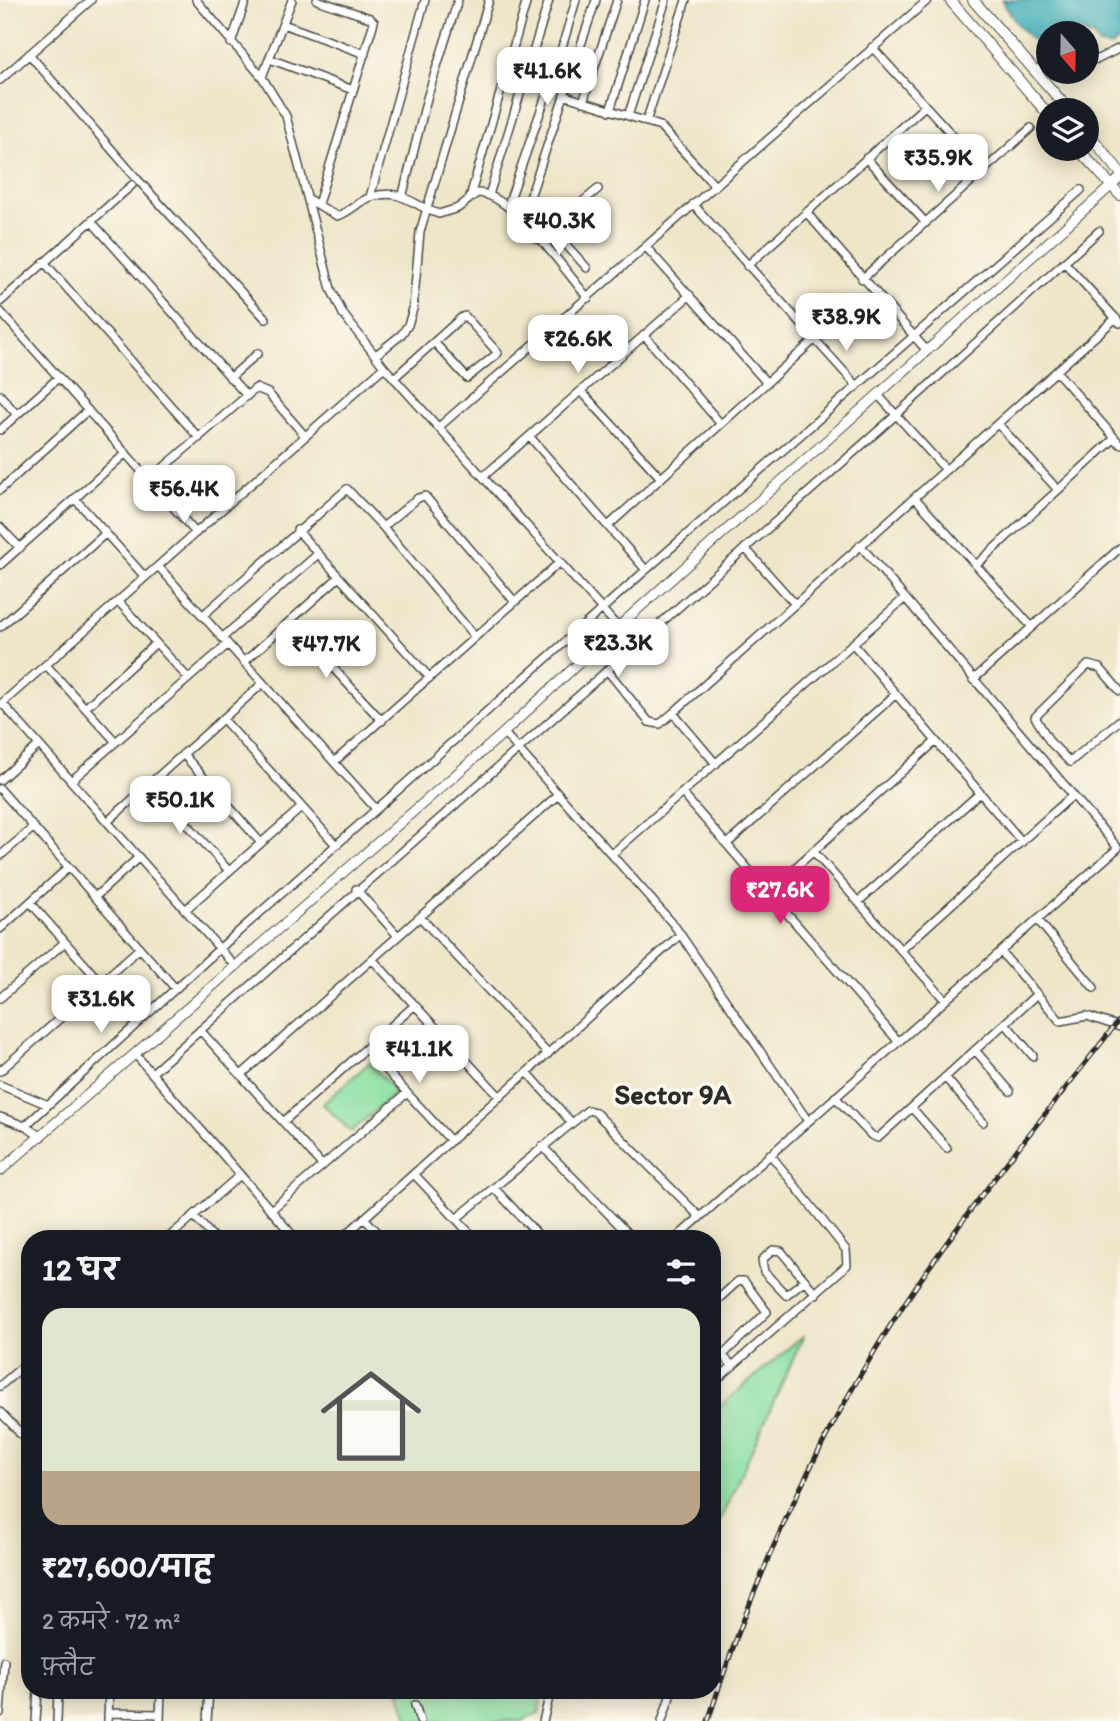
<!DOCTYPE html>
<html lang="hi">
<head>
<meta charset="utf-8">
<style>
	body { margin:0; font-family:Itim,"Playpen Sans Deva",sans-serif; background:#242831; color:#f1f3f6; height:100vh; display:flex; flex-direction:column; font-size:26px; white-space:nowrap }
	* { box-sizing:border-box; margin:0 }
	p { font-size:23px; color:#9ea1a6 }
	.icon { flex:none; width:38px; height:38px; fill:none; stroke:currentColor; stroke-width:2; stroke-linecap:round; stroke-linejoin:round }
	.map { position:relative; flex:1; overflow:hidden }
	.panel { position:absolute; left:21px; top:1230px; width:700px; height:469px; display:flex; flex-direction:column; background:#171b24; border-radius:28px; box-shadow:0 4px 18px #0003 }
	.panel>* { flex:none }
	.needle { width:46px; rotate:160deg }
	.tools { position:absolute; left:1036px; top:21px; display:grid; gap:14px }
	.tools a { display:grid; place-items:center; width:63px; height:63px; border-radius:50%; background:#171b24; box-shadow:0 4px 18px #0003; font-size:35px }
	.price { position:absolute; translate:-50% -60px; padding:0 16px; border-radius:14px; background:#fff; color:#222; font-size:23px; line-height:46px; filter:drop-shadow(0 2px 4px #0008) }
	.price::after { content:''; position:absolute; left:50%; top:42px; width:21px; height:16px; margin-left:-10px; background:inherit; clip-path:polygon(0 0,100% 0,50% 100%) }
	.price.current { background:#db2777; color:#fff }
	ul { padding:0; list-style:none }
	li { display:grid; align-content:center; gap:14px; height:371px; padding:0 21px }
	li span { display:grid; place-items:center; height:217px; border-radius:21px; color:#555 }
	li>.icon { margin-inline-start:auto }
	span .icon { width:126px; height:126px; fill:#fffc; stroke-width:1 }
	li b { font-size:30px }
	h2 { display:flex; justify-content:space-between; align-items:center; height:84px; padding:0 21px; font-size:30px }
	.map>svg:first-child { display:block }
</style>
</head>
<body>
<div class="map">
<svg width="1120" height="1721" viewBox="0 0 1120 1721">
	<rect width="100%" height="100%" fill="#fbf7ec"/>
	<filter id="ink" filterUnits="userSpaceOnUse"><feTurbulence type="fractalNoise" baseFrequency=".0143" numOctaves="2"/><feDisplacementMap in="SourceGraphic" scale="14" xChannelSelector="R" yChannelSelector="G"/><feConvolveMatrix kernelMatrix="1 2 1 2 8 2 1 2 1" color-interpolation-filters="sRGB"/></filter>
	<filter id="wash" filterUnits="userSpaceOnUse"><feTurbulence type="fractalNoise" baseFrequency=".00686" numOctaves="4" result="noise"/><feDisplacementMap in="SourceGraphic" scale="28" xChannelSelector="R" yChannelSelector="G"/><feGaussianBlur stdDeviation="1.57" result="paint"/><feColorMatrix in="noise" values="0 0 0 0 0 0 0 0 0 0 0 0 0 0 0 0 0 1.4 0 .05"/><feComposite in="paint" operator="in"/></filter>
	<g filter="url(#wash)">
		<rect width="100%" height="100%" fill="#efe6c9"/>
		<path fill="#8de0a2" stroke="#5c8666" stroke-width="2" d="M369 1063 396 1092 351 1132 323 1104Z
			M804 1335 712 1538V1413Z
			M399 1691H541L539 1713 522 1721H409Z"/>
		<path fill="#3bacb6" stroke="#336c70" stroke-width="2" d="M1002 0H1120V38L1111 47 1099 45 1092 35 1087 37V33H1048V47C1026 42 1013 19 1002 0Z"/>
	</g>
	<g filter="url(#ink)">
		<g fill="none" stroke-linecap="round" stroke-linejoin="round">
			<defs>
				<path id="minor" d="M196 0 262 77 286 116 331 289 343 314 384 367 618 627
					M317 0 370 18 374 22 318 204
					M283 24 365 54
					M231 43 246 0
					M872 47 985 171
					M29 54 138 180 266 319
					M270 59 353 90
					M1087 60 1098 59 1120 48
					M1036 70 1048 64
					M262 77 292 0
					M0 80 91 0
					M566 96 660 126 715 186
					M583 102 617 0
					M610 111 645 0
					M628 116 666 0
					M646 122 686 0
					M866 158 926 223
					M403 194 427 98 458 0
					M489 195 549 0
					M370 197 425 0
					M470 197 527 0
					M308 199 337 216C351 212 358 201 371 197 401 187 413 206 439 214L458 208 477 193C511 192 566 272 588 298
					M693 204 857 386
					M508 205 557 64 576 0
					M806 212 927 351
					M91 221 247 396
					M522 221 596 0
					M551 228 587 268
					M537 239 598 189
					M646 247 766 382
					M44 262 199 438
					M1065 263 1120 323
					M747 266 925 106
					M862 279 1031 128
					M0 302 132 185
					M0 311 196 533
					M644 335 720 423
					M376 355 401 335 408 325 413 309 420 232 489 0
					M1057 372 1120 444
					M230 378 258 353
					M394 378 462 317 465 316 498 353 467 378 434 342
					M581 391 660 477
					M0 395 17 415
					M879 396 946 470
					M998 424 1058 490
					M440 426 928 0
					M0 430 59 377
					M530 437 646 570
					M484 476 690 295
					M149 480 256 388 268 393 305 436
					M0 490 88 410
					M915 498 1032 627
					M75 499 145 577
					M608 526 814 340
					M0 527 20 548
					M383 527 418 498 425 496 515 602
					M297 530 430 678
					M745 548 795 604
					M0 565 126 453
					M976 565 1115 438
					M158 566 376 809
					M118 601 188 678
					M202 616 347 489 383 527 475 637
					M290 621 382 721
					M0 627 106 533
					M222 638 318 554
					M854 645 1022 842
					M244 662 339 577
					M46 665 116 742
					M607 670 649 722 660 724 673 713
					M973 680 1120 548
					M1120 691 1100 668 1088 665 1035 717 1050 742 1070 762 1120 720
					M2 703 235 966
					M0 705 384 367
					M85 708 156 643
					M223 719 336 845
					M504 733 674 925 808 1121
					M183 754 261 843
					M334 762 560 562
					M716 764 673 713 1116 318
					M0 780 39 745
					M71 781 228 644
					M151 783 229 871
					M0 789 175 988
					M682 793 898 1041
					M107 822 263 683
					M727 844 896 694
					M813 851 945 1000
					M612 854 905 598
					M0 856 34 827
					M356 889 398 936
					M768 892 936 741
					M95 897 138 858
					M30 902 101 983
					M858 902 980 793
					M185 910 302 807
					M420 917 548 1054
					M1037 919 1094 988
					M0 929 69 867
					M901 950 1073 795
					M1001 952 1060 1021 1087 1016 1120 1027
					M372 959 500 1097
					M0 998 65 942
					M1005 1023 1033 1056
					M200 1030 322 1165
					M366 1048 451 1141
					M975 1050 1010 1091
					M135 1054 296 1239
					M0 1071 140 948
					M527 1072 571 1122
					M152 1073 896 415 1099 231
					M241 1075 559 794
					M945 1077 983 1122
					M0 1085 46 1104
					M835 1097 871 1135 878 1138 1037 994
					M912 1108 947 1148
					M0 1117 25 1126 41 1137
					M283 1122 415 1005
					M25 1126 219 949 646 570 1081 190
					M542 1146 633 1239
					M414 1174 475 1239
					M494 1188 542 1239
					M271 1210 407 1093
					M194 1216 215 1239
					M364 1218 384 1239
					M456 1219 588 1110 595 1112 700 1217
					M167 1239 240 1175
					M341 1239 681 934
					M675 1239 1118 848 860 545
					M805 1280 786 1295 764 1272 762 1260 773 1250 781 1251 816 1294
					M712 1305 738 1281H744L767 1312 723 1355
					M712 1345 733 1366
					M712 1384 847 1265 846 1250 770 1154
					M0 1386 30 1360
					M0 1412 30 1443
					M19 1433 30 1423
					M293 1690 295 1694 302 1690
					M415 1705 420 1721
					M0 1713 4 1661
					M108 1713 160 1714
					M36 1721 38 1690
					M57 1721 58 1690
					M108 1721 109 1690
					M160 1721 161 1690
					M207 1721 209 1690
					M543 1721 551 1690
					M662 1721 672 1690"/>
				<path id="tertiary" d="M0 1171 499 737 618 627 1120 178"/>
				<path id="secondary" d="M950 0 1048 114
					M973 0 1069 110
					M1087 132 1120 172
					M1078 149 1120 195"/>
			</defs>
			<use href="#minor" stroke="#484743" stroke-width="10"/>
			<use href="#tertiary" stroke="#484743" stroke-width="11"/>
			<use href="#secondary" stroke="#484743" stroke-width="12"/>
			<use href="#minor" stroke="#fff" stroke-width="7"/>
			<use href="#tertiary" stroke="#fff" stroke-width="9"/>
			<use href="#secondary" stroke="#fff" stroke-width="10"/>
			<defs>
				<path id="rail" d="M708 1721C757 1566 829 1413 921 1279 983 1189 1053 1105 1120 1019"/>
			</defs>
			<use href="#rail" stroke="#2b2b2b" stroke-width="5"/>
			<use href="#rail" stroke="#fbf7ec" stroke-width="2.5" stroke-dasharray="8" stroke-linecap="butt"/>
		</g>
	</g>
	<g text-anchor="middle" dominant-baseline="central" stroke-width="7" stroke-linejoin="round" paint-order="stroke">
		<g font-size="28" font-weight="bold" fill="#2b2b2b" stroke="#fbf7ec">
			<text x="673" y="1094">Sector 9A</text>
		</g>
	</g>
</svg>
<div class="tools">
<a><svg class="needle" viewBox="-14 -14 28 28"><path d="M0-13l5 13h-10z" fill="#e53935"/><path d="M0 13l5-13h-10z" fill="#9ea1a6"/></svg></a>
<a><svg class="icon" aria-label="layers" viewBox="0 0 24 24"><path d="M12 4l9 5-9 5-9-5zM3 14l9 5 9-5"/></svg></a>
</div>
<b class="price" style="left:547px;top:107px">₹41.6K</b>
<b class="price" style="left:938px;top:194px">₹35.9K</b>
<b class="price" style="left:559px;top:257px">₹40.3K</b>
<b class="price" style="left:846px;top:353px">₹38.9K</b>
<b class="price" style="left:578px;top:375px">₹26.6K</b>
<b class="price" style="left:184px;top:525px">₹56.4K</b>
<b class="price" style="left:618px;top:679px">₹23.3K</b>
<b class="price" style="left:326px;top:680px">₹47.7K</b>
<b class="price" style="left:180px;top:836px">₹50.1K</b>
<b class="price current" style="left:780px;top:926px">₹27.6K</b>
<b class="price" style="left:101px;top:1035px">₹31.6K</b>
<b class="price" style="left:419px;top:1085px">₹41.1K</b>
<section class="panel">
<h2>12 घर<svg class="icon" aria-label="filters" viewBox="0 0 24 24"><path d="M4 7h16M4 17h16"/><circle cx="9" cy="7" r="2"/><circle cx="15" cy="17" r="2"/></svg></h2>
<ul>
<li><span style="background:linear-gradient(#dfe7d0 75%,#b9a48a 0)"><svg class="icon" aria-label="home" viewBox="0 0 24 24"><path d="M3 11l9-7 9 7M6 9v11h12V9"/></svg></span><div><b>₹27,600/माह</b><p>2 कमरे · 72 m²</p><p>फ़्लैट</p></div></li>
</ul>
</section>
</div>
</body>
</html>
